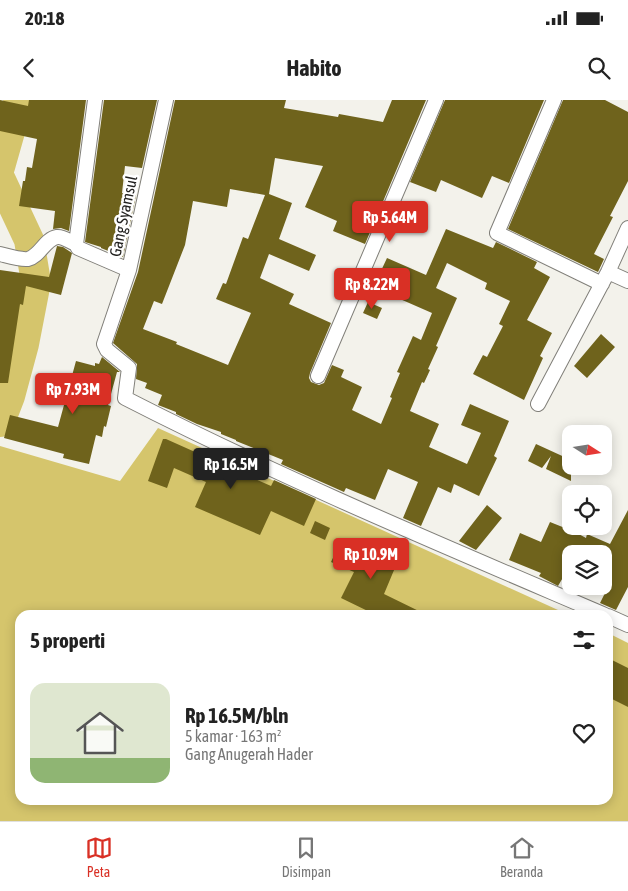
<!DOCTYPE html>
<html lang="id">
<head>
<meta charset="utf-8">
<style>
	body { margin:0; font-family:"Asap Condensed",sans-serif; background:#f2f2f2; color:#222; height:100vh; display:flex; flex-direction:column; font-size:19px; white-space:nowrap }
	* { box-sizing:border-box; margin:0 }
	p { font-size:16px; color:#767676 }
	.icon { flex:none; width:28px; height:28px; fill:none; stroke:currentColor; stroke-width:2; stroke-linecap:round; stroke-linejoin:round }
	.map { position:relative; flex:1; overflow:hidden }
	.sheet { position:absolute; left:15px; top:510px; width:598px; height:195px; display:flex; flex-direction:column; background:#fff; border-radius:15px; box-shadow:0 2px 12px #0003 }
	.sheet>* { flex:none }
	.needle { width:32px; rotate:102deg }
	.controls { position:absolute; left:562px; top:325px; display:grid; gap:10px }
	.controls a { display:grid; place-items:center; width:50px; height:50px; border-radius:10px; background:#fff; box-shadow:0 2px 12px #0003; font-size:25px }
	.price { position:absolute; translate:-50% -42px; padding:0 11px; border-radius:5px; background:#d93025; color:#fff; font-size:16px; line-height:32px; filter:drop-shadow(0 1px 2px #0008) }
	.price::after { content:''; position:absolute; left:50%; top:30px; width:15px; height:11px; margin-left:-8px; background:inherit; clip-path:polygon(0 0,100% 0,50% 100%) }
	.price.active { background:#222; color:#fff }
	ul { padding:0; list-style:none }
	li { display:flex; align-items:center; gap:15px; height:125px; padding:0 15px }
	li+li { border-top:1px solid #e0e0e0 }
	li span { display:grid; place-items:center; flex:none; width:140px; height:100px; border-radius:15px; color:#555 }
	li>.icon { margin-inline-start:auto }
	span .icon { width:60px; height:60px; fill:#fffc; stroke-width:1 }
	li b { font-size:21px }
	h2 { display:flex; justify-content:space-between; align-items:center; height:60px; padding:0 15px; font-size:21px }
	.status { display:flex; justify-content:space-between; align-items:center; height:35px; padding:0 25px; background:#fff; direction:ltr }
	.status svg { height:14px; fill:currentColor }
	header { display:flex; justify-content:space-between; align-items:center; height:65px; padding:0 15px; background:#fff; font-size:22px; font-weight:700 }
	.dock { display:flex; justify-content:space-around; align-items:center; height:70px; border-top:1px solid #e0e0e0; background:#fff; font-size:14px; color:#767676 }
	.dock a { display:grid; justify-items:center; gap:2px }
	.dock .active { color:#d93025 }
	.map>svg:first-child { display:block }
</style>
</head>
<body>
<div class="status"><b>20:18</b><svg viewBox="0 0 49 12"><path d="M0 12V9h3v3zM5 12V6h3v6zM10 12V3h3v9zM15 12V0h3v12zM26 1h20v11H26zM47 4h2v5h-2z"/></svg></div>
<header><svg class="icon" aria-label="back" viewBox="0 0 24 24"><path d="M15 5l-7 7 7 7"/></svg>Habito<svg class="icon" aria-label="search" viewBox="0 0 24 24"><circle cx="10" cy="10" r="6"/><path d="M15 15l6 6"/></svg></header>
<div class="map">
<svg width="628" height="721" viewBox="0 0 628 721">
	<rect width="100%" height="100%" fill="#f3f2eb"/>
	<path fill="#d5c56c" d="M158 328 569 515H20V700H608V533L628 543V721H0V346L120 381Z"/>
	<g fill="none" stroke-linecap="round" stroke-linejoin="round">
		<path stroke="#d5c56c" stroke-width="30" d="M0 67 19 0
			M0 78 29 140 36 182 24 244 10 296 0 322"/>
	</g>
	<path fill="#6f631c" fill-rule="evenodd" d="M0 0 28 6 29 0H86L69 131 61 128 53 129 55 111 19 106 23 81H25L27 67 32 68 37 39 0 31Z
		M104 0H157L142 68 125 66 122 93 136 95 123 157 101 148V147L85 142Z
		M175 0H286L284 8 338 17 339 14 383 22 392 0H426L365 144 333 131 337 121 305 107 323 66 275 58 269 94 292 103 279 139 316 155 309 171 269 154 260 178 294 194 289 204 331 223 310 273 309 278 311 282 319 285 324 283 332 265 344 270 341 277 362 287 352 310 381 324 392 298 390 297 400 273 397 272 413 236 421 240 432 213 400 199 407 184 380 173 387 158 426 175 446 129 493 148 496 142 537 162 534 168 550 177 527 220 552 233 540 256 543 258 524 300 473 274 483 255 487 257 503 226 499 224 510 201 485 189 487 183 447 163 436 188 457 198 436 246 438 247 428 269 430 270 424 283 422 282 410 311 439 324 429 347 467 364 481 333 461 325 470 304 509 321 494 356 497 358 479 396 454 384 451 393 438 387 421 426 403 418 418 382 388 369 375 400 346 388 344 392 281 364 283 360 236 341V340L221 334V332L197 324 176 314V312L158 305 162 295 145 288 147 283 136 279 137 264 113 243 138 172ZM230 89 265 95 248 139 243 137 226 184 223 183 216 199 251 213 228 265 176 244 177 242 143 229 154 201 162 204 185 145 193 101 227 107Z
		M445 0H544L509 83 492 76 482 98 441 80 436 92 410 82Z
		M563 0H605L628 12V81L610 116 613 117 594 154 604 159 598 172 508 129Z
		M57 146 63 147 72 153 61 195 26 186 23 205 20 204 8 283H0V170L49 177Z
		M368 202 382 208 377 219 363 213Z
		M601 234 615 247 587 278 574 266Z
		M102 257 120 272H117L108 305 111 306 106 327 104 326 102 337 96 335 89 364 63 358 64 354 4 338 10 315 58 327 76 261 95 266V263L99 264Z
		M163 339H166L271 386 274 380 316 399 304 426 271 411 260 435 195 407 206 382 174 368 167 388 148 381Z
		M536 344 571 360V381L546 369 551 356 542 368 528 361Z
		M487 405 502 418 476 450 459 441Z
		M628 410V487L616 510 600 503 606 491 604 490V454H590L579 449 576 454H571V476L565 474 558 486 539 476 541 473 509 460 520 433 541 442 550 422 565 428 566 427 586 438 587 434 610 444Z
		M315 421 330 428 325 440 310 433Z
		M341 441 380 459 387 444 402 451 384 494 427 515H376L341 498 354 472 331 462Z
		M608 558 628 568V607L612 599 613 597 608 594Z"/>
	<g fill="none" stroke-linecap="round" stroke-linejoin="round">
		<defs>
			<path id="street" d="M95 0 76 144 78 148 129 170
				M166 0 129 170 104 244 107 250 129 268 125 298C281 378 444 446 605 515
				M554 0 497 133 602 184
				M0 154C8 156 20 160 28 159 40 156 45 139 57 137 63 136 70 142 76 144
				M608 172 628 181
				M318 276 436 0
				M538 304 608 172 628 128
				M608 516 628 525"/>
		</defs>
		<use href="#street" stroke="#807f79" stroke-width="16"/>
		<use href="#street" stroke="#fff" stroke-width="14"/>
	</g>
	<g text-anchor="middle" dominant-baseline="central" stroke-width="5" stroke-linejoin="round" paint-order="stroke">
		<g font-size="16" fill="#22211f" stroke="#fff">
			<text transform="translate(123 116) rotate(-78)">Gang Syamsul</text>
		</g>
	</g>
</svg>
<div class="controls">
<a><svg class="needle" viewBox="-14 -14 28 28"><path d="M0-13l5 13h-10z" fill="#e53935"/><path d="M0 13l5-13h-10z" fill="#767676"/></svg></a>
<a><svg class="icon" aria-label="locate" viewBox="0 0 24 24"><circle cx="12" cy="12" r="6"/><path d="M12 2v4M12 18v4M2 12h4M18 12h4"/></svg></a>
<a><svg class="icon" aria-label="layers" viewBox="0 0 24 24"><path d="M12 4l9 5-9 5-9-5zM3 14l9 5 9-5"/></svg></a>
</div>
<b class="price" style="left:390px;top:143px">Rp 5.64M</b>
<b class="price" style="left:372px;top:210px">Rp 8.22M</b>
<b class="price" style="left:73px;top:315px">Rp 7.93M</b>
<b class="price active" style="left:231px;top:390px">Rp 16.5M</b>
<b class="price" style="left:371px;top:480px">Rp 10.9M</b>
<section class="sheet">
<h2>5 properti<svg class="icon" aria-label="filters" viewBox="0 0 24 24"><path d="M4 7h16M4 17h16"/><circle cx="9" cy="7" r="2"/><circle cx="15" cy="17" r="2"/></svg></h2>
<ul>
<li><span style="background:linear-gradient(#dfe7d0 75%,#8fb573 0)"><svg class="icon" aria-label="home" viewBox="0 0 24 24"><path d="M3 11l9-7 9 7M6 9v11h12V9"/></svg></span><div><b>Rp 16.5M/bln</b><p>5 kamar · 163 m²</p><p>Gang Anugerah Hader</p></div><svg class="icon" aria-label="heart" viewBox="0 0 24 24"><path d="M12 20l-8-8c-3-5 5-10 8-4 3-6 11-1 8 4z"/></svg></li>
</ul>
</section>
</div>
<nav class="dock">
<a class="active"><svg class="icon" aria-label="map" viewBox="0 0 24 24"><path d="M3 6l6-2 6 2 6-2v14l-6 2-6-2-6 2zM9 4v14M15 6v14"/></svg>Peta</a>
<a><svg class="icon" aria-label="saved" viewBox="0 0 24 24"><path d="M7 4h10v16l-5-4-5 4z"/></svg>Disimpan</a>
<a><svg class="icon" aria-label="home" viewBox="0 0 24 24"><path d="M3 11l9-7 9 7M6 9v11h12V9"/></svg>Beranda</a>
</nav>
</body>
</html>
